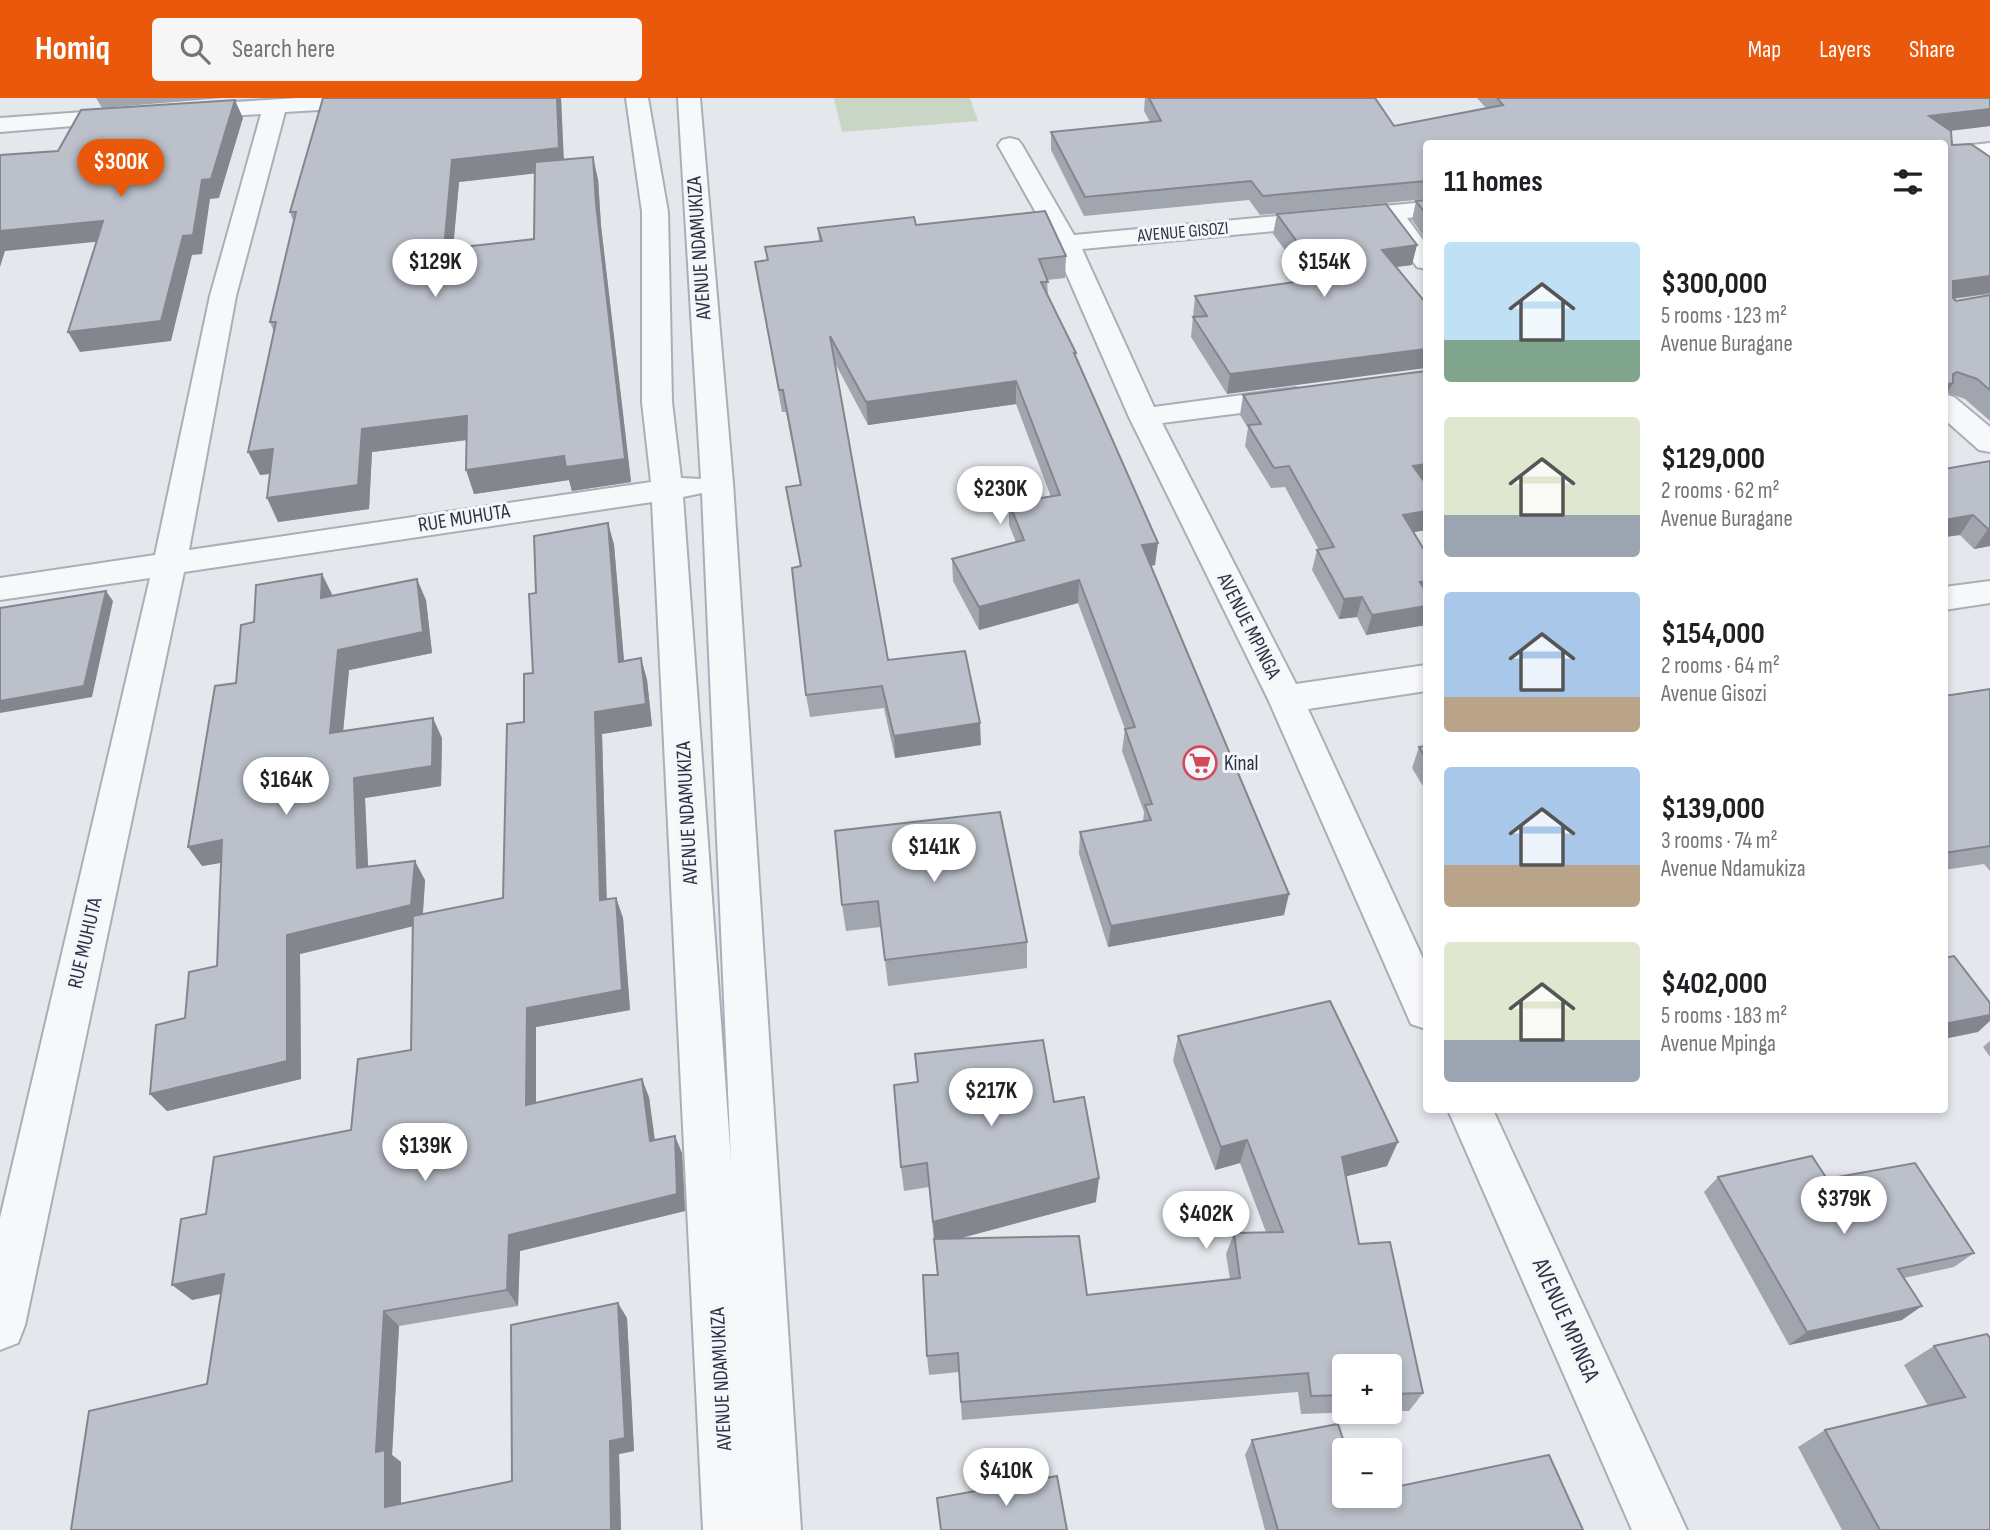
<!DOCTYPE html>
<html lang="en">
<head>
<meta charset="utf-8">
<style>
	body { margin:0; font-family:"Sofia Sans Condensed",sans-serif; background:#f6f6f6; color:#202124; height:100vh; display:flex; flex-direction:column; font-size:26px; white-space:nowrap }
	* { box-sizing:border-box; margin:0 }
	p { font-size:23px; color:#757577 }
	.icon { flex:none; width:38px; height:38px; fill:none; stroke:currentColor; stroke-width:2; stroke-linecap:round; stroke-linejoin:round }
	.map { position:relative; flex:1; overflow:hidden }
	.side { position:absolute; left:1423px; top:42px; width:525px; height:973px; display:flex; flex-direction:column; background:#fff; border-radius:7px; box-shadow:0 4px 10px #0003 }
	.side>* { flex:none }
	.fabs { position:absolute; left:1332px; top:1256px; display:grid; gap:14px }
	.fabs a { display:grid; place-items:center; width:70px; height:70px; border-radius:7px; background:#fff; box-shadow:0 4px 10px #0003; font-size:35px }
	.price { position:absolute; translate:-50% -60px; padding:0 16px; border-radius:24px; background:#fff; color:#222; font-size:23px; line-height:46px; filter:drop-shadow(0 2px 4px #0008) }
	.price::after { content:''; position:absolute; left:50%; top:42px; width:21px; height:16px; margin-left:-10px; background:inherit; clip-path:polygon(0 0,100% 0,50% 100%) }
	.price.active { background:#ea580c; color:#fff }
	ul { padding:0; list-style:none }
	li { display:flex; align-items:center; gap:21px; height:175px; padding:0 21px }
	li span { display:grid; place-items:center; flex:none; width:196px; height:140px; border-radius:7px; color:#555 }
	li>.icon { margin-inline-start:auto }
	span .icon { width:84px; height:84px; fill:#fffc; stroke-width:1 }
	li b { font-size:30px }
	h2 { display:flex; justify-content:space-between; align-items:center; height:84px; padding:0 21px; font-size:30px }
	header { display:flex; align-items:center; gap:42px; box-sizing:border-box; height:98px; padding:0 35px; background:#ea580c; color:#fff }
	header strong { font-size:33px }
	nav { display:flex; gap:38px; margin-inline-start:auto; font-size:24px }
	.search { width:490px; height:63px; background:#f6f6f6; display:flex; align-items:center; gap:18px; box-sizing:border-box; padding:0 24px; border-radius:7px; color:#757577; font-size:26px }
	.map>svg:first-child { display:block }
</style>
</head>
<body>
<header>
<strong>Homiq</strong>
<div class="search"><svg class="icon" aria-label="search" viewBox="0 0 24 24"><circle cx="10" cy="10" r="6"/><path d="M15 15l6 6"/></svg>Search here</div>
<nav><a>Map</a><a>Layers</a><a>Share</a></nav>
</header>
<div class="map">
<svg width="1990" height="1432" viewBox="0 0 1990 1432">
	<rect width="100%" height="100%" fill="#e4e7ec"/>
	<path fill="#c9d6c5" d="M834 0H970L978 23 842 34Z"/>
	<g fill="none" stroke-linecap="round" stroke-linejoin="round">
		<defs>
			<path id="minor" d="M298 0H415L404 7 285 14 236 198 189 452 651 384 642 304V114L626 0H648L668 114 672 304 681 380 701 381 678 0H700L733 385 801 1432H703L652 404 184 474 25 1227 18 1245 0 1252V1120L150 480 0 502V480L155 457 210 198 261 16 186 21 175 14 186 7ZM702 395 731 1063 683 399Z
				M126 11 137 18 134 23 0 34V20Z
				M1010 40 1018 42 1022 47 1074 137 1426 104V118L1407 120 1426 146V171L1417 169 1383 123 1082 151 1154 309 1295 290 1305 293 1310 299 1305 305 1295 308 1162 325 1296 586 1426 567V593L1308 611 1426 867V931L1411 926 1268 601 1129 319 1053 145 998 47 1002 42Z
				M1990 45V59L1944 64V50Z
				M1944 296 1954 299 1990 329V354L1979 352 1944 321Z
				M1990 483V505L1944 512V489Z
				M1448 1012H1493L1687 1432H1632Z"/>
		</defs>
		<use href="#minor" stroke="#a9aeb7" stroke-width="4"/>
		<use href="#minor" fill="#f7f8fa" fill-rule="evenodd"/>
	</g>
	<path fill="#a1a5ae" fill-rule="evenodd" d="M96 0H222L102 10Z
		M561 0 564 62 598 81 601 128 631 384 572 393 569 382 474 396 466 342 372 354 369 411 278 424 270 376 260 377 274 234 270 224 294 125 290 114ZM535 75 534 141 453 150 459 84Z
		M1145 0H1375L1394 28 1486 10 1477 0H1990V28L1951 33 1952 47 1990 59V196L1953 201 1956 203 1990 197V323L1965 301 1948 295 1944 300V46H1426V142L1412 122 1416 103 1426 101 1260 117 1249 102 1084 118 1051 52V34L1150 24 1144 13Z
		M1277 116 1412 167 1396 169 1227 296 1191 239 1195 198 1307 182 1273 136Z
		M916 127 1066 158 1065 180 1047 182 1048 197 1076 260 1155 467 1150 468 1284 817 1108 849 1079 756 1080 734 1143 724 1144 714 1122 653 1125 631 1078 505 979 532 953 483 952 461 1016 444 1009 427V405L1051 399 1016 306 868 327 835 265 888 562 981 647 895 660 884 610 810 619 806 597 800 468 786 389 800 387 786 314H782L755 164 767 162 765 149 819 144 818 130Z
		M1243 297 1426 385V432L1414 434 1426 455V527L1366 537 1357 519 1339 521 1312 472 1317 452H1319L1285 389 1271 390 1245 348 1248 330 1240 317Z
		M1990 363V448L1974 451 1960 437 1944 439V371Z
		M608 425 614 447 624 563 641 560 647 582 652 628 602 636 607 801 616 800 623 820 630 912 536 929V1005L649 999 655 1042 682 1055 685 1113 520 1153 518 1208 399 1228 392 1357 401 1364V1406L512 1383 627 1220 634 1353 619 1356 621 1432H71L207 1286 221 1196 192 1202 206 1116 351 1032 411 952 413 828 300 856 301 981 167 1013 150 996 185 920 217 868 221 765 202 768 236 585 254 524 322 476 332 498 426 502 432 555 349 572 343 633 442 640 441 688 365 700 368 769 425 782 423 816 503 800 524 624 533 575 536 495Z
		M1990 591V773L1984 766 1944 772V598Z
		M1426 648V693L1412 670 1419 649Z
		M835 733 1027 844V870L888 888 881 829 846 833 842 807Z
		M1178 938 1387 1068 1346 1078 1359 1146 1423 1295 1409 1313H1390V1269H1344V1314H1357L1301 1316 1298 1294 962 1322 959 1274 929 1277 927 1258 937 1177 929 1089 904 1093 901 1069 1054 1004 1096 1104 957 1141 1087 1197 1230 1181 1226 1156 1234 1135 1266 1134 1240 1065 1215 1072 1173 963Z
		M1990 943V959L1983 949Z
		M1718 1079 1827 1081 1974 1155 1954 1169 1904 1180 1902 1222 1789 1247 1704 1094Z
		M1990 1240V1432H1842L1798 1349 1825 1332 1928 1308 1904 1267 1934 1248Z
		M1252 1342 1344 1398 1583 1432H1265L1245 1357Z"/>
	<path fill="#83868d" d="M557 0H561L564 72 459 84 451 174 444 151 452 62Z
		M235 2 243 20 219 100 210 101 202 156 192 157 171 243 80 254 68 234 183 138 202 82Z
		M1990 11V28L1920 36 1929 18Z
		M593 59 598 81 601 128 631 384 572 393 569 382 474 396 466 372 596 106Z
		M103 123 113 142 5 153 0 169V133Z
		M1417 147 1412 167 1378 171 1382 152Z
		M1990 178V195L1944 202 1953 183Z
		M1426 251V270L1227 296 1230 276Z
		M1957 274 1949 286 1953 285 1944 300V287Z
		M1016 283V306L868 327 866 304Z
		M467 318 475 341 372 354 369 411 278 424 267 400 362 331Z
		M273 351 284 374 260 377 248 354Z
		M1426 366V385L1408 389 1413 368Z
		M1426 413V432L1397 437 1403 417Z
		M1973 417 1960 437 1944 439V422Z
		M608 425 614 447 626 586 619 564Z
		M1990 430V448L1974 451 1988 431Z
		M1158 445 1155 467 1139 470 1142 447Z
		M322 476 332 496V521L321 500Z
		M417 481 426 502 432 555 349 572 341 655 330 635 338 552Z
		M1079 482 1078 505 979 532V509Z
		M1426 483V502L1420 484Z
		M106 493 113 503 92 599 0 615V603Z
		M1362 499 1357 519 1339 521 1344 501Z
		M1426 508V527L1366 537 1372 517Z
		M641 560 647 582 652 628 602 636 607 823 600 802 595 614Z
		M433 620 442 640 441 688 365 700 369 789 357 770 354 680Z
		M980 625 981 647 895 660 894 638Z
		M222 742 236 762 202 768 188 749Z
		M415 763 425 782 422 826 300 856 301 981 167 1013 150 996 287 837Z
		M1289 796 1284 817 1108 849 1111 828Z
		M616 800 623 820 630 912 536 929V1025L526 1007 527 910Z
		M1990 917V923L1978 934 1944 941V926Z
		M642 981 649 999 657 1060 650 1043Z
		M675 1038 682 1055 685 1113 520 1153 518 1208 507 1192 509 1137Z
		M1247 1042 1240 1065 1215 1072 1221 1049Z
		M1398 1044 1387 1068 1332 1082 1342 1059Z
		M1099 1080 1096 1104 935 1147 933 1124Z
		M224 1176 242 1191 192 1202 172 1187Z
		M618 1205 627 1220 634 1353 619 1356 621 1432H611L610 1343Z
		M1922 1208 1902 1222 1789 1247 1807 1234Z
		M384 1213 399 1228 392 1357 401 1364V1420L385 1409 376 1354Z"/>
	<path fill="#bbc0ca" stroke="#83868d" stroke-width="2" d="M323 0H557L559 50 452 62 444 151 534 141 535 64 593 59 596 106 625 361 566 369 564 358 466 372 467 318 362 331 358 387 267 400 273 351 248 354 276 224H270L296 114H290Z
		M1149 0H1375L1394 28 1503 7 1497 0H1990V11L1929 18 1951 33 1952 47 1971 46 1990 59V178L1953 183V200L1956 203 1990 197V292L1977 281 1957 274 1953 276V285L1944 287V46H1426V83L1263 98 1251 83 1085 99 1051 34 1161 23Z
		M235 2 211 81 202 82 193 137 183 138 161 223 68 234 103 123 0 133V57L58 53 81 12Z
		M1426 102V116L1416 103Z
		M1386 106 1417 147 1382 152 1426 205V251L1230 276 1193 219 1207 218 1195 198 1323 180 1277 116Z
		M1045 113 1066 158 1039 161 1048 184H1041L1076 255H1074L1158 445 1142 447 1289 796 1111 828 1080 734 1151 722 1145 707 1152 706 1125 631 1135 629 1079 482 979 509 952 461 1024 442 1009 405 1060 397 1016 283 866 304 830 238 888 562 965 553 980 625 894 638 882 588 806 597 792 470 801 468 786 389 801 387 783 292H779L755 164 768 162 765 149 822 143 818 130 914 119 916 127Z
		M1426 273V366L1413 368 1426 386V413L1403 417 1426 455V483L1420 484 1426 494V508L1372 517 1362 499 1344 501 1317 452 1334 449 1289 368 1274 370 1248 327 1261 326 1243 297Z
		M1990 363V430L1988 431 1973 417 1944 422V371Z
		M608 425 619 564 641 560 646 606 595 614 600 802 616 800 622 892 527 910 526 1007 642 981 650 1043 675 1038 677 1096 509 1137 507 1192 384 1213 376 1354 385 1352V1409L512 1383 511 1227 618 1205 625 1340 610 1343 611 1432H71L89 1313 207 1286 224 1176 172 1187 181 1121 206 1116 214 1059 351 1032 358 961 411 952 413 818 503 800 507 626 524 624V576L533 575 529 496 536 495 534 438Z
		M322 476 321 500 417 481 423 534 338 552 330 635 433 620 432 668 354 680 357 770 415 763 411 807 287 837V963L150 996 156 927 185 920 189 874 217 868 222 742 188 749 215 588 236 585 241 527 254 524 256 487Z
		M106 493 84 588 0 603V510Z
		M1990 591V748L1944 755V598Z
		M1426 648V661L1419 649Z
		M1000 714 1027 844 885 862 878 803 842 807 835 733Z
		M1954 858 1990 905V917L1944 926V860Z
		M1330 903 1398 1044 1342 1059 1359 1146 1390 1144 1423 1295 1390 1296V1269H1344V1297L1311 1298 1308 1275 961 1304 958 1255 927 1258 923 1177H938L934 1141 1079 1138 1087 1197 1240 1180 1234 1135 1283 1134 1247 1042 1221 1049 1178 938Z
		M1043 942 1054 1004 1084 999 1099 1080 933 1124 927 1065 901 1069 894 987 918 984 915 956Z
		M1812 1058 1827 1081 1915 1065 1974 1155 1898 1171 1922 1208 1807 1234 1718 1079Z
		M1987 1236 1990 1240V1432H1880L1825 1332 1965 1299 1934 1248Z
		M1338 1326 1347 1353H1344V1398H1390V1390L1549 1357 1583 1432H1278L1252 1342Z
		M1057 1378 1067 1432H941L937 1400Z"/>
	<defs>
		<symbol id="supermarket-ring" viewBox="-11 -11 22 22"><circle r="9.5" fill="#f4f6f9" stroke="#d1495b" stroke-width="1.5"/><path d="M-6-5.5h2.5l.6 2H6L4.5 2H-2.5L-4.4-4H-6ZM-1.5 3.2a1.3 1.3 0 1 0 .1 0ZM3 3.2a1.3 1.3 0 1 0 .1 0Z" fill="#d1495b"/></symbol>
	</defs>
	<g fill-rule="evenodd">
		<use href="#supermarket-ring" x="1181" y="646" width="38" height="38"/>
	</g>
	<g text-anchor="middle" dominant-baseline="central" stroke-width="6" stroke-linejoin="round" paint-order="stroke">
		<g font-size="18" fill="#2b3445" stroke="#f4f6f9">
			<text transform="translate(1183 134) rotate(-5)">AVENUE GISOZI</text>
		</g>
		<g font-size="21" fill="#2b3445" stroke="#f4f6f9">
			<text transform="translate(699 150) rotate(-94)">AVENUE NDAMUKIZA</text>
			<text transform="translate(464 420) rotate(-9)">RUE MUHUTA</text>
			<text transform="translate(1249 528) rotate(63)">AVENUE MPINGA</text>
			<text transform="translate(687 715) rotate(-93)">AVENUE NDAMUKIZA</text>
			<text transform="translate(85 845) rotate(-77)">RUE MUHUTA</text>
			<text transform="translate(721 1281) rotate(-93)">AVENUE NDAMUKIZA</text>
		</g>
		<g font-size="21" fill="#2b3445" stroke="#f4f6f9" text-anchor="start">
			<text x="1224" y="665">Kinal</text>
		</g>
		<g font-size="24" fill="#2b3445" stroke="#f4f6f9">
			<text transform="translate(1566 1222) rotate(66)">AVENUE MPINGA</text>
		</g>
	</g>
</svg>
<div class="fabs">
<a>+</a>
<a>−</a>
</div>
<b class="price active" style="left:121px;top:101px">$300K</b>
<b class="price" style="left:435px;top:201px">$129K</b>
<b class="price" style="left:1324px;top:201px">$154K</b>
<b class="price" style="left:1000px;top:428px">$230K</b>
<b class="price" style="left:286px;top:719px">$164K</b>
<b class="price" style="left:934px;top:786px">$141K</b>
<b class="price" style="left:991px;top:1030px">$217K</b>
<b class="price" style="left:425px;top:1085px">$139K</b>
<b class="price" style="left:1844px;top:1138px">$379K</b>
<b class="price" style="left:1206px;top:1153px">$402K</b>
<b class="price" style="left:1006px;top:1410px">$410K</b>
<section class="side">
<h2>11 homes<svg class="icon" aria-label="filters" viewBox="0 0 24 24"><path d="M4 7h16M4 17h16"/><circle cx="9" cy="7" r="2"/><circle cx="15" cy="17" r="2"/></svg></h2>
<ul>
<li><span style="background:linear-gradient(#bfe0f5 70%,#7fa58c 0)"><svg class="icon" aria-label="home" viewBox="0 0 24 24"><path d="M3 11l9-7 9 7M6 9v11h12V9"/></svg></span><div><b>$300,000</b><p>5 rooms · 123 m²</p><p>Avenue Buragane</p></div></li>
<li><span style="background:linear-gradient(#dfe7d0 70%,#9aa5b1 0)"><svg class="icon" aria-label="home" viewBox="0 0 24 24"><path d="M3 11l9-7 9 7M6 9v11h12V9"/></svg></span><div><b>$129,000</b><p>2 rooms · 62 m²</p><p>Avenue Buragane</p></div></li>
<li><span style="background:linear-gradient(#a9c7e8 75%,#b9a48a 0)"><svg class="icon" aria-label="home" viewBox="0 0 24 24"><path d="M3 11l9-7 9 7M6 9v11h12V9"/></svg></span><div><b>$154,000</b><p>2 rooms · 64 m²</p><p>Avenue Gisozi</p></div></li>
<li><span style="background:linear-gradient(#a9c7e8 70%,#b9a48a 0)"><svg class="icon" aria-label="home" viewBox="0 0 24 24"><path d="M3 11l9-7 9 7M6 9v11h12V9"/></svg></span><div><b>$139,000</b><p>3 rooms · 74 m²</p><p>Avenue Ndamukiza</p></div></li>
<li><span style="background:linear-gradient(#dfe7d0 70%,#9aa5b1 0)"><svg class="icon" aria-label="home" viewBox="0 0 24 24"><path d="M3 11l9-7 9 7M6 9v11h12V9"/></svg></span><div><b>$402,000</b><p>5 rooms · 183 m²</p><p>Avenue Mpinga</p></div></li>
</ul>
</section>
</div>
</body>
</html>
